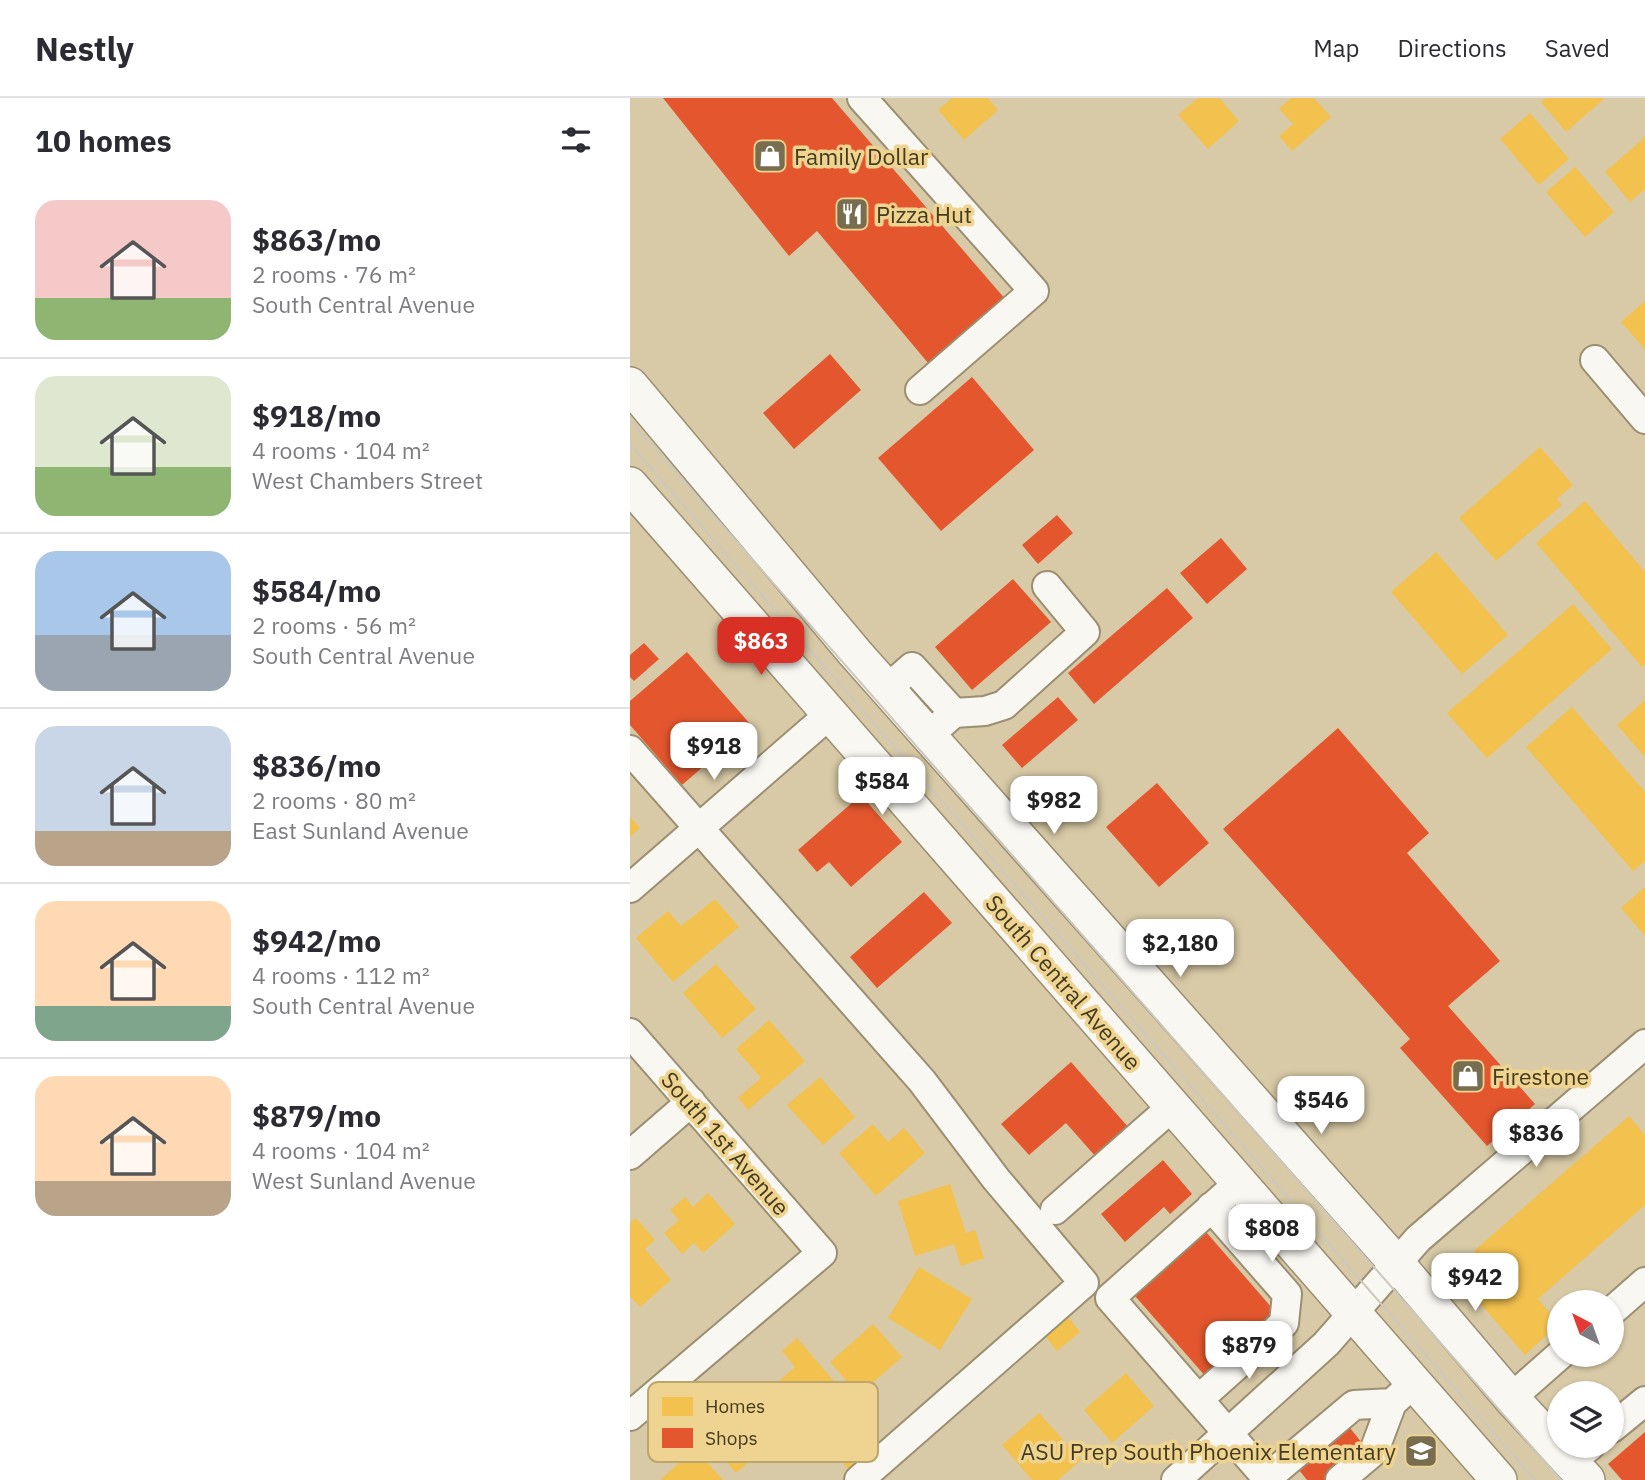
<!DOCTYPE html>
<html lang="en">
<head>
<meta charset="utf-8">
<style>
	body { margin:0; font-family:"IBM Plex Sans",sans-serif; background:#f7f7f7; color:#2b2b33; height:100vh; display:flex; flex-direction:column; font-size:26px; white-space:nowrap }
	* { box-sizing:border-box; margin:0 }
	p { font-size:23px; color:#7c7c81 }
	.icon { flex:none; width:38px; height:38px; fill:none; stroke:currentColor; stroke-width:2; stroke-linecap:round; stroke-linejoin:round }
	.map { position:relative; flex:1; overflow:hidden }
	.panel { display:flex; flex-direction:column; background:#fff; width:630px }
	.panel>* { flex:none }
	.needle { width:46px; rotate:319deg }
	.tools { position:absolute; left:917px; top:1192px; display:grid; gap:14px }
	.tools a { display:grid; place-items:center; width:77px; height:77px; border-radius:50%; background:#fff; box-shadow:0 2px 5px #0004; font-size:35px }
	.price { position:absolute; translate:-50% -60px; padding:0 16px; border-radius:14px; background:#fff; color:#222; font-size:23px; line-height:46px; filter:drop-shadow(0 2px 4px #0008) }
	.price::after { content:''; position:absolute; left:50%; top:42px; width:21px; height:16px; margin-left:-10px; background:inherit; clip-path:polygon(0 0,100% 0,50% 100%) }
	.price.current { background:#d93025; color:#fff }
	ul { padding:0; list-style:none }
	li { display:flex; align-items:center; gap:21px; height:175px; padding:0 35px }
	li+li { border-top:2px solid #e1e1e2 }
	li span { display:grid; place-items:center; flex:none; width:196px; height:140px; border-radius:21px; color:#555 }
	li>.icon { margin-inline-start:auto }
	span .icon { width:84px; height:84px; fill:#fffc; stroke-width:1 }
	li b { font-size:30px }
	h2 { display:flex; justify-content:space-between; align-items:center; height:84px; padding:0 35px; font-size:30px }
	header { display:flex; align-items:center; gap:42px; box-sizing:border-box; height:98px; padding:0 35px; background:#fff; border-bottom:2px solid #e1e1e2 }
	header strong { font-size:33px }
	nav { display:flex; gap:38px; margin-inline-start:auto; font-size:24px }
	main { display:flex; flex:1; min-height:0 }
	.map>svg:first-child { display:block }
</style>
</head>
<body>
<header>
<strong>Nestly</strong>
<nav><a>Map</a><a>Directions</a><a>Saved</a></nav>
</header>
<main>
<section class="panel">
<h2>10 homes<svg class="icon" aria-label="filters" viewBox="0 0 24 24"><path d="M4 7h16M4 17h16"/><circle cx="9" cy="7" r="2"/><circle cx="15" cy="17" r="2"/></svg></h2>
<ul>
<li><span style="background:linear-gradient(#f6c9c9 70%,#8fb573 0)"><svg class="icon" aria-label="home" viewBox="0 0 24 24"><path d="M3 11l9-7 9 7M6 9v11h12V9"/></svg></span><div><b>$863/mo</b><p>2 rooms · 76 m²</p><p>South Central Avenue</p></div></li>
<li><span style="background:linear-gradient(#dfe7d0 65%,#8fb573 0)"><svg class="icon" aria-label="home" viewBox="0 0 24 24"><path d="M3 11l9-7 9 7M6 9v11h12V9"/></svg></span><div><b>$918/mo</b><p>4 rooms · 104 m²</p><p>West Chambers Street</p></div></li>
<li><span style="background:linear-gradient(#a9c7e8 60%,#9aa5b1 0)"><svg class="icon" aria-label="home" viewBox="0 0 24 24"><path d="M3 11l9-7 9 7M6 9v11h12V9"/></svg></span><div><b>$584/mo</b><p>2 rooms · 56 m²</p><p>South Central Avenue</p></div></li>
<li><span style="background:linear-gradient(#c9d6e8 75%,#b9a48a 0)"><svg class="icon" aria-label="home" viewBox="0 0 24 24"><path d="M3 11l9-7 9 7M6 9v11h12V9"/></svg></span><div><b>$836/mo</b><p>2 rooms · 80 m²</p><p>East Sunland Avenue</p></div></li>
<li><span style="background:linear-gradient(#ffd9b3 75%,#7fa58c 0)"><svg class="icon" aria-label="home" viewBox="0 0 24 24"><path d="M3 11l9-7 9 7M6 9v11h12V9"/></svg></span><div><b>$942/mo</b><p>4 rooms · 112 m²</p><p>South Central Avenue</p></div></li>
<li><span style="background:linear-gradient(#ffd9b3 75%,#b9a48a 0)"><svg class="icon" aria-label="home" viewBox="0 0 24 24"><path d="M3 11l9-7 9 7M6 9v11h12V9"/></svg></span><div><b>$879/mo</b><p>4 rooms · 104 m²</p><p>West Sunland Avenue</p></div></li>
</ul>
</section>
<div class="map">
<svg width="1015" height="1382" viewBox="0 0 1015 1382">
	<rect width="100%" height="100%" fill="#d8caa6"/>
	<path fill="#f2c14e" d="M322 0H358L368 12 334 42 308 12Z
		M568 0H589L609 23 578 51 548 17Z
		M661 0H684L701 19 662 53 649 38 663 26 649 11Z
		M916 0H975L936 34 911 4Z
		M900 15 939 61 909 87 870 41Z
		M1015 39V91L1000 104 975 74Z
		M945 69 984 114 955 139 916 94Z
		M1015 203V251L991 224Z
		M910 349 943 387 927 401 932 407 866 463 829 420Z
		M955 403 1015 474V567L1012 569 906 445Z
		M806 454 878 537 832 576 761 494Z
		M943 506 982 551 857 660 817 615Z
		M1015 602V659L987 627Z
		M942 609 1015 694V763L1003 773 896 649Z
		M0 719 10 730 0 739Z
		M1015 789V838L991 810Z
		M85 801 109 829 43 884 6 840 38 813 51 828Z
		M86 866 126 911 92 940 53 895Z
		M139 922 175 963 118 1012 108 1000 131 980 106 951Z
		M190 979 225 1019 193 1047 157 1007Z
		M999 1018 1015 1037V1107L908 1201 929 1226 895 1257 841 1195 845 1152Z
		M243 1026 258 1044 274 1030 295 1055 246 1098 209 1055Z
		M320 1086 336 1135 345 1132 354 1160 331 1168 324 1146 285 1158 268 1103Z
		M78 1095 105 1126 73 1155 64 1145 52 1156 34 1135 49 1122 40 1112 55 1099 63 1109Z
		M6 1120 25 1142 15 1151 41 1182 10 1209 0 1198V1125Z
		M289 1169 342 1201 310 1252 258 1220Z
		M435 1215 450 1234 427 1253 412 1234Z
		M243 1226 272 1259 229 1297 200 1264Z
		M167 1240 220 1302 190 1328 179 1314 161 1329 134 1296 165 1269 152 1253Z
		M496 1275 524 1308 482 1345 454 1312Z
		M120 1303 150 1337 106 1375 76 1341Z
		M409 1315 451 1362 428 1382H402L372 1347Z
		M223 1339 238 1355 219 1372 205 1356Z
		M65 1351 93 1382H30Z"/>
	<path fill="#e4572e" d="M33 0H202L376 202 299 266 187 133 159 158Z
		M200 256 231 292 164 351 133 315Z
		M342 279 404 352 311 433 248 360Z
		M427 417 443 435 408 466 392 447Z
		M591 440 617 471 577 506 550 475Z
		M383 481 421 524 342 592 305 549Z
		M537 490 563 520 464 606 438 575Z
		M14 545 29 561 4 583 0 579V557Z
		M57 554 121 627 52 687 0 627V603Z
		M428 599 448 622 392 670 372 647Z
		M708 630 799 735 777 755 870 863 818 908 905 1006 857 1048 770 950 780 941 593 731Z
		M527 685 579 745 529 789 476 729Z
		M231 697 272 744 221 789 199 764 187 774 168 752Z
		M294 794 322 825 247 890 220 859Z
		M441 964 499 1030 466 1059 436 1025 399 1057 371 1026Z
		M533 1062 562 1096 540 1116 534 1109 495 1144 471 1116Z
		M570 1127 649 1218 577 1280 498 1190Z
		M720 1330 736 1350 698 1382H677L669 1372Z
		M1015 1334V1382H992L978 1366Z"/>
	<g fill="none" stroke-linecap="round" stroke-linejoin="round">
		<defs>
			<path id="minor" d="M232 0 404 193 290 292
				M965 262 1015 321
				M258 590 282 569 324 615
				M300 636 324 615 355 613 374 607 455 534 417 488
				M0 652 292 983 366 1081 454 1185 229 1382
				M0 790 200 616
				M0 935 192 1155 0 1318
				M0 1057 61 1004
				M609 1085 480 1200 637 1380 724 1307 762 1305 784 1285
				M425 1112 543 1008
				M982 1213 1015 1184
				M881 1300 931 1256
				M569 1301 654 1225 657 1196 581 1109
				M982 1330 1015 1303
				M941 1363 960 1348
				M546 1382 696 1246 788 1141 1015 946
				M710 1382 744 1353 762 1305"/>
			<path id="major" d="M0 287 225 555 767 1166 881 1300 957 1382
				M0 387 869 1382"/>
		</defs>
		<use href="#minor" stroke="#9a8f72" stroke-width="32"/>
		<use href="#major" stroke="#9a8f72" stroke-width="38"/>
		<use href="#minor" stroke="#f9f7f2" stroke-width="28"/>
		<use href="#major" stroke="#f9f7f2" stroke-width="35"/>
		<path stroke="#cdc8bd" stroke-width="2" d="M0 322 931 1382
			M0 346 905 1382"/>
	</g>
	<defs>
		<symbol id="shop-square" viewBox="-11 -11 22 22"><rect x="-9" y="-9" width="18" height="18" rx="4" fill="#786d4e" stroke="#eed490"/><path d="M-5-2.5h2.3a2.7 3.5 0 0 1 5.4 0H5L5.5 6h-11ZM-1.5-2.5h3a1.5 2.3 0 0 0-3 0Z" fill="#fff"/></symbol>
		<symbol id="restaurant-square" viewBox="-11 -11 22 22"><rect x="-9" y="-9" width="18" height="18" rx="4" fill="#786d4e" stroke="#eed490"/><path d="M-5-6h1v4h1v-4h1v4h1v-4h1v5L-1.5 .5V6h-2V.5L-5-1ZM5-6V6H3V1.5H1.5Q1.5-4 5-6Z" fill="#fff"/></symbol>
		<symbol id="school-square" viewBox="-11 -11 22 22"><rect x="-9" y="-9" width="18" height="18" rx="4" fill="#786d4e" stroke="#eed490"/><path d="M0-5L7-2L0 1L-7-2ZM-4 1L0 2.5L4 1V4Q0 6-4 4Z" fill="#fff"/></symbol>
	</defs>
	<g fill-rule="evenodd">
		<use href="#shop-square" x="121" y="39" width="38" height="38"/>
		<use href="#restaurant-square" x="203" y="97" width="38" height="38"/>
		<use href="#shop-square" x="819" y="959" width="38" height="38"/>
		<use href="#school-square" x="772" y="1334" width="38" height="38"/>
	</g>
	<g text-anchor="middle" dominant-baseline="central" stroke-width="7" stroke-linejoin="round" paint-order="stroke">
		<g font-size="23" fill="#453b1f" stroke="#eed490" text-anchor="start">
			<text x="164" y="58">Family Dollar</text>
			<text x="246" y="116">Pizza Hut</text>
			<text x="862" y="978">Firestone</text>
			<text x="766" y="1353" text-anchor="end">ASU Prep South Phoenix Elementary</text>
		</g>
		<g font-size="23" fill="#453b1f" stroke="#eed490">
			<text transform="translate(434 884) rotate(49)">South Central Avenue</text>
			<text transform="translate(96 1045) rotate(49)">South 1st Avenue</text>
		</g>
	</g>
	<rect x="18" y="1284" width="230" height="80" rx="10" fill="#eed490" stroke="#bba66e" stroke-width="2"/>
	<rect x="32" y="1299" width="31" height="19" fill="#f2c14e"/>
	<rect x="32" y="1330" width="31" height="20" fill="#e4572e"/>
	<g font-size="19" fill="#453b1f">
		<text x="75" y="1315">Homes</text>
		<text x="75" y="1347">Shops</text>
	</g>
</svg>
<div class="tools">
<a><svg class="needle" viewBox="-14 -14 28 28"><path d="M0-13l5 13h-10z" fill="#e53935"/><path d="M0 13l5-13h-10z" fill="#7c7c81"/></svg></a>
<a><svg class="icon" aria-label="layers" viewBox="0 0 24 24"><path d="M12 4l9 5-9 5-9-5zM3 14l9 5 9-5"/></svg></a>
</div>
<b class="price current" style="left:131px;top:579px">$863</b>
<b class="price" style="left:84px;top:684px">$918</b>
<b class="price" style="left:252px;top:719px">$584</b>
<b class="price" style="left:424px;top:738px">$982</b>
<b class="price" style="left:550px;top:881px">$2,180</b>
<b class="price" style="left:691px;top:1038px">$546</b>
<b class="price" style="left:906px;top:1071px">$836</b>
<b class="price" style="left:642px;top:1166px">$808</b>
<b class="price" style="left:845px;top:1215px">$942</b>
<b class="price" style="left:619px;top:1283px">$879</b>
</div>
</main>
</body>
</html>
